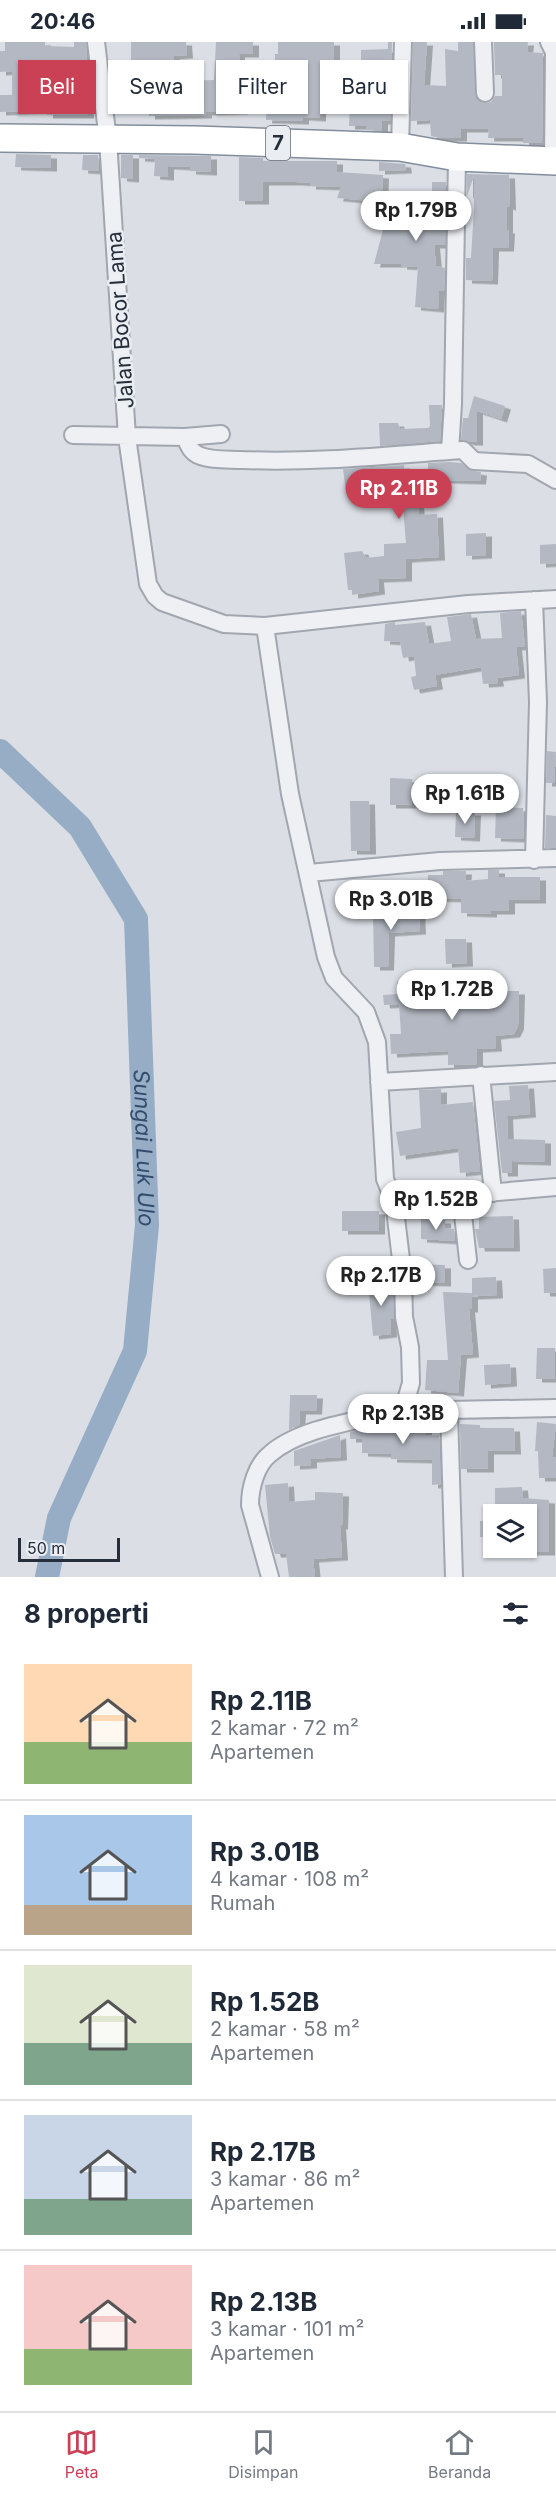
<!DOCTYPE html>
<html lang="id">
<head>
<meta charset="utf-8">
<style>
	body { margin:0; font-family:Inter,sans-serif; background:#f6f6f7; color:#1f2937; height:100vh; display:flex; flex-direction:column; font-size:22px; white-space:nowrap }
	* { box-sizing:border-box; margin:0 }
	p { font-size:20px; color:#747a83 }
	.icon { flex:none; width:33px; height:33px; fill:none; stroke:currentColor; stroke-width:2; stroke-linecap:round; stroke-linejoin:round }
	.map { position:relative; height:1535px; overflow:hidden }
	.side { display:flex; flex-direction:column; background:#fff; flex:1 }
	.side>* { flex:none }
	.top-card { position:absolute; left:18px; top:18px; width:520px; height:54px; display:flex; gap:12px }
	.controls { position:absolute; left:483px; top:1462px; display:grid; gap:12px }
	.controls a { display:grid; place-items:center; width:54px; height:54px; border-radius:0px; background:#fff; box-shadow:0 2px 4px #0004; font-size:30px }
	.scale { position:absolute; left:18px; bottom:15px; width:102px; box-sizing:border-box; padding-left:6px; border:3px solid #262d3b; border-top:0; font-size:16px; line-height:21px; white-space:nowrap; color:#262d3b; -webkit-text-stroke:4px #eaeef3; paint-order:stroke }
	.price { position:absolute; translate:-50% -51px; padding:0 14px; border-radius:21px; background:#fff; color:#222; font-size:20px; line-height:39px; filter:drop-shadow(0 2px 3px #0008) }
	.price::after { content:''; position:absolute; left:50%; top:36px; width:18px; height:14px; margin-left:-9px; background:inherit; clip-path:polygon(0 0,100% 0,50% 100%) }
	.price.current { background:#ca4055; color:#fff }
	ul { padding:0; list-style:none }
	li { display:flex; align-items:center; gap:18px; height:150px; padding:0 24px }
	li+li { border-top:2px solid #e0e1e3 }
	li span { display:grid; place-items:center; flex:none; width:168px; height:120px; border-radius:0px; color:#555 }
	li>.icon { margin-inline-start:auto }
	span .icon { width:72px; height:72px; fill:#fffc; stroke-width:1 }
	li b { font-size:26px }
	h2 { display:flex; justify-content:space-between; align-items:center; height:72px; padding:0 24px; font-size:26px }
	.pill { padding:0 21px; border-radius:0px; background:#fff; box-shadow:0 2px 4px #0004; font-size:21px; line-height:54px }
	.pill.current { background:#ca4055; color:#fff }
	.status { display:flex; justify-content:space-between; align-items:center; height:42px; padding:0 30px; background:#fff; direction:ltr }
	.status svg { height:16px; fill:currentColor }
	.tab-bar { display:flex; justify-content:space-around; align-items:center; height:84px; border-top:2px solid #e0e1e3; background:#fff; font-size:16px; color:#747a83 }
	.tab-bar a { display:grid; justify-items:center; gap:3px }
	.tab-bar .current { color:#ca4055 }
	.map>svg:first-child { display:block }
</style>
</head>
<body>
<div class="status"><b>20:46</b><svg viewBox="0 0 49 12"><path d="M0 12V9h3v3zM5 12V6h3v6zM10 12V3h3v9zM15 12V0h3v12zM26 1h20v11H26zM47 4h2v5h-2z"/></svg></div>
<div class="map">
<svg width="556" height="1535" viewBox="0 0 556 1535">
	<defs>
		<filter id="shadow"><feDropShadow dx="6" dy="3.5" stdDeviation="0" flood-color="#0004"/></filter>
	</defs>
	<rect width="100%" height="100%" fill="#dbdfe5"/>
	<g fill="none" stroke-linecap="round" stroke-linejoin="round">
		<path stroke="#96adc5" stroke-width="24" id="s1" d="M0 709 80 785 136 877 147 1183 135 1309 59 1476 47 1535"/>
	</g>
	<path fill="#b3b8c2" filter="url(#shadow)" d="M5 0H45V4L74 5V0H86L88 73H47V68L0 70V53H12V29L0 30V9H5Z
		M131 0H186L187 13 174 14V39L214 38 216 0H253V12H239L242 69 206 70V73L149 74V66H117L112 43H116V32H131Z
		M278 0H334V36H361V8L388 7V0H392L390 79H382V89L366 88 367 84H349L350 62H328V68H320V76L303 75V79L266 78 267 58 291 59V26H275V12H278Z
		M413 0H427L424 43 446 44 445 7 458 9V0H473L475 52 476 57 485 61 491 60 495 54H502V33H495L494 0H528L527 10 543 11 542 101H523V96H488L489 87H461V96H440L431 94 430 78 411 79Z
		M16 112 51 113V126L15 125Z
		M83 113H98L99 129 82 128Z
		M121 113H133V137L121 136Z
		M139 113 211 114V130L190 129V125L168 124V135L154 134 155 117 139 116Z
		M239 115 263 116V119H337V130L383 133 382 160 337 156 341 145 310 144V141L296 140H263V159H239Z
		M379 120 405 122 406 128 379 129Z
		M467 132 509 133 510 165 507 164V188H509L508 206H493L492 239 466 238V216H471L474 166V134L467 154Z
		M432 140H446L445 203H434L436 224 445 226 444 249H439L438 267 415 265 418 225 401 224V222H374L385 180 378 178 384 158 403 162 432 158Z
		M474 354 505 364 501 377 477 369V400H470L461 398 463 376H468Z
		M429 363H442L440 399 380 404 379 381H398L400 387 428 386 430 384Z
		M449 420 461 421 473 429 481 430 480 439 444 438V444L417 447 419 473 437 472 439 515 406 517V536L378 537 379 549 352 553V548H348L344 511 362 509 366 516 384 514V502L406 501 402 452 383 456 381 447 346 451 343 427 404 423 405 434 428 431V421Z
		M486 491V513L466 514V492Z
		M556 502V521L540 522V503Z
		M521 569 525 604 516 605 519 633 497 636 498 641 483 642 481 625 435 633 437 644 414 648 411 635 416 634 414 614 403 616 400 600 384 599 385 582 395 580V583L425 580 429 602 451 599 447 575 471 572 476 597 502 596 500 571Z
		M547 709 556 710 554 741H546Z
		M390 736 412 737V763H390Z
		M350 759H369L370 809H351Z
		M496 765 523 766 524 797 495 796Z
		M456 770H475L474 796 455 795Z
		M546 773 556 774V806H545Z
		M488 828H499V835H540V858H509V869H491V872L461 871V857L427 856 428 833H443V829H466L465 839 488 837Z
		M419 867 420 889 389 891 388 925H374L373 869Z
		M445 897H466L467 921 446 922Z
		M420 939V951L429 950 430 954 465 950V941H480V957L502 956V949H519L518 984 514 992 495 994 496 1006 477 1007V1022L448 1023V1009L391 1012 390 992H401L399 962 384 963 383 953 398 952 397 940Z
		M528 1043 530 1072 507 1074 508 1097 545 1098V1120L512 1119V1131H502L494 1059 510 1058 509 1044Z
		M441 1047V1063L473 1060 480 1129 460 1131 458 1106 400 1114 396 1090 421 1086 419 1048Z
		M342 1169H379V1189H342Z
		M513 1174 514 1206H479L475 1187H479V1175Z
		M421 1177 445 1178V1186L454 1187 455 1199 421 1197Z
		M415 1222 445 1223V1241L414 1240Z
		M556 1226V1251H544L543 1227Z
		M496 1235 497 1253 472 1254V1267H469L473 1312 461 1313 458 1351 425 1348 427 1318H448L443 1250 472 1251V1236Z
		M368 1240H393L394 1276 390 1277 391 1292 373 1294Z
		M537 1306H555V1337H536Z
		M510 1322 511 1341 485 1343 484 1323Z
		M290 1353H317L316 1369H300L299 1383 289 1388Z
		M537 1380 556 1382 552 1415H556V1436H539L538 1409H535Z
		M460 1382 480 1383V1386H514L515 1409H488V1427H461Z
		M392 1383 426 1384V1394L439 1393 441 1442 432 1443V1418L391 1417V1412L362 1411V1397H350V1390L376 1385H392Z
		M340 1393 341 1415 311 1417V1423L294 1424V1409Z
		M288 1441 289 1460 315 1458V1450L343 1451 342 1484H340L342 1515 313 1517 315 1535H289L286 1512H275L270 1495 265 1443Z
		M522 1445 523 1456 549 1458V1510H531L529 1473H495V1446Z
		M480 1479H494V1495H480Z"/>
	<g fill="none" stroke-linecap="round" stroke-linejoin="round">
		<defs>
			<path id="minor" d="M96 0 108 98 127 395 148 542 155 554 162 560 224 582 265 584 290 752 326 915 334 936 366 970 377 1000 385 1137 394 1159 403 1234 404 1275 410 1305 411 1341 406 1358 398 1369C359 1379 301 1385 270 1412 256 1423 250 1446 250 1463L270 1535
				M483 0 485 51
				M549 0 554 10 553 119
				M400 105 403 0
				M73 393 185 395 221 392
				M185 395C188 402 190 409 198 413 211 419 229 417 243 418 317 421 390 413 463 408L474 419 528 422 556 438
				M450 409 453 362 457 115
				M534 558 538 660 534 818
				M265 584 468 562 556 557
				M309 831 440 819 556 816
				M481 1033 493 1151
				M379 1040 556 1030
				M461 1154 468 1218
				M394 1159 556 1145
				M398 1369 556 1366
				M449 1370 454 1535"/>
			<path id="trunk" d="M0 96 194 98 400 105 457 115 556 119"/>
		</defs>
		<use href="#minor" stroke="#a1a6af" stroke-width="20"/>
		<use href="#trunk" stroke="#838d9c" stroke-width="30"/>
		<use href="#minor" stroke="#eef0f4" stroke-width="16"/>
		<use href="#trunk" stroke="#fff" stroke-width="27"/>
	</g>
	<g text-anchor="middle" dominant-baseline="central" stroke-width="5" stroke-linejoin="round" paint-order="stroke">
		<rect fill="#eaeef3" stroke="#616772" stroke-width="1.5" x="266" y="84" width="24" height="34" rx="4.5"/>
		<g font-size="20" font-weight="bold" fill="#262d3b">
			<text x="278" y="101">7</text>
		</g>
		<g font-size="21" fill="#262d3b" stroke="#eaeef3">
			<text transform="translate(120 278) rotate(-94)">Jalan Bocor Lama</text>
		</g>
		<g font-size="22" font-style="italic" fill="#314c6e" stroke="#eaeef3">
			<text stroke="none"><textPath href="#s1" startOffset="447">Sungai Luk Ulo</textPath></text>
		</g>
	</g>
</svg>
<div class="controls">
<a><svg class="icon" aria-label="layers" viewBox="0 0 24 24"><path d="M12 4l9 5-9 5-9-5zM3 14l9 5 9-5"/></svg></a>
</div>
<div class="scale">50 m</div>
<b class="price" style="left:416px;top:200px">Rp 1.79B</b>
<b class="price current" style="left:399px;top:478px">Rp 2.11B</b>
<b class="price" style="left:465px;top:783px">Rp 1.61B</b>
<b class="price" style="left:391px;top:889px">Rp 3.01B</b>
<b class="price" style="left:452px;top:979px">Rp 1.72B</b>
<b class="price" style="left:436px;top:1189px">Rp 1.52B</b>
<b class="price" style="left:381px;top:1265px">Rp 2.17B</b>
<b class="price" style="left:403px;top:1403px">Rp 2.13B</b>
<div class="top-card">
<a class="pill current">Beli</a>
<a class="pill">Sewa</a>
<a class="pill">Filter</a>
<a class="pill">Baru</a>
</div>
</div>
<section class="side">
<h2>8 properti<svg class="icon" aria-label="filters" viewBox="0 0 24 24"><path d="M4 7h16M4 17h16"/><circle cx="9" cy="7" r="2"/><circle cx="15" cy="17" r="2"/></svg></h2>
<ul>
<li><span style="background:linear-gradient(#ffd9b3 65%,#8fb573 0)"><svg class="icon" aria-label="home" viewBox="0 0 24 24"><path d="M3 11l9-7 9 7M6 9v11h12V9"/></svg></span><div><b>Rp 2.11B</b><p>2 kamar · 72 m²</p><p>Apartemen</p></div></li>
<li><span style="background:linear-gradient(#a9c7e8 75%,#b9a48a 0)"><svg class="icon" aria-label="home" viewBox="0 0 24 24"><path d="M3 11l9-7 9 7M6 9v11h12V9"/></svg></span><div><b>Rp 3.01B</b><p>4 kamar · 108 m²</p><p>Rumah</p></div></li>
<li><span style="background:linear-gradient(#dfe7d0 65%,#7fa58c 0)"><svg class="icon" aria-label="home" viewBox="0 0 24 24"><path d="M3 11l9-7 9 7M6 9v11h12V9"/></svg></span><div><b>Rp 1.52B</b><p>2 kamar · 58 m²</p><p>Apartemen</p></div></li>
<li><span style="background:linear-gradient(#c9d6e8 70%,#7fa58c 0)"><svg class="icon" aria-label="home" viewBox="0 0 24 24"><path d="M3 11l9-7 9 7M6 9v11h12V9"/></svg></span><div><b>Rp 2.17B</b><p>3 kamar · 86 m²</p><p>Apartemen</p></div></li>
<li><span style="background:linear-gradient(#f6c9c9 70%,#8fb573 0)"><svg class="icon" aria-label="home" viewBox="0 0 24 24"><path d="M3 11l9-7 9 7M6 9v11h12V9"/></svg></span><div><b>Rp 2.13B</b><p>3 kamar · 101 m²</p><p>Apartemen</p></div></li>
</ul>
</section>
<nav class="tab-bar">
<a class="current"><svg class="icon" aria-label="map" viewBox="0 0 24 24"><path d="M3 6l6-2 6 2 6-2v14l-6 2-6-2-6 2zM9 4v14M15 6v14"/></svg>Peta</a>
<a><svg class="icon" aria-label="saved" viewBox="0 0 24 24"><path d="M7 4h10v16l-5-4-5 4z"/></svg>Disimpan</a>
<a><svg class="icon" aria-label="home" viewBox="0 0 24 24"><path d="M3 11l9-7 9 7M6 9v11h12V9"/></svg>Beranda</a>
</nav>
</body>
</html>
